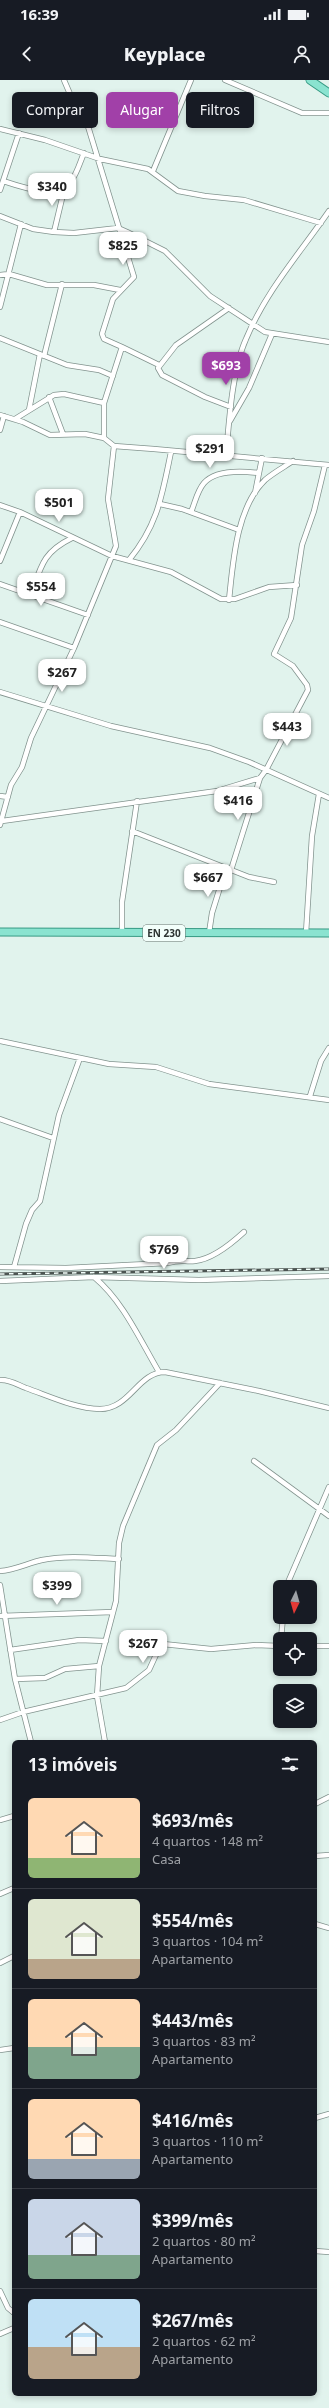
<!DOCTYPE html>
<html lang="pt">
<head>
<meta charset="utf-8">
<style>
	body { margin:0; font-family:"Noto Sans",sans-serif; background:#242831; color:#f1f3f6; height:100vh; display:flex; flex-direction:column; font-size:15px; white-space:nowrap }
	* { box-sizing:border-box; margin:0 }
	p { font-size:13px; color:#9ea1a6 }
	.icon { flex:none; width:22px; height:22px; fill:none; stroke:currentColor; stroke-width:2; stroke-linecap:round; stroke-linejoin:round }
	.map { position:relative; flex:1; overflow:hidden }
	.sheet { position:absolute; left:12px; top:1660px; width:305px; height:656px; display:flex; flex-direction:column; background:#171b24; border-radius:6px; box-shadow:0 2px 6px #0003 }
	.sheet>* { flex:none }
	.top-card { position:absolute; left:12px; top:12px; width:305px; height:36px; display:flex; gap:8px }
	.needle { width:26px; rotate:185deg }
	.tools { position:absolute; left:273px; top:1500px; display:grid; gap:8px }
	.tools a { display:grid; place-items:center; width:44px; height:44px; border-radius:6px; background:#171b24; box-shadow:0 2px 6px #0003; font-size:20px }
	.price { position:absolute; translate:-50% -34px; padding:0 9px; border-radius:8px; background:#fff; color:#222; font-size:13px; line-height:26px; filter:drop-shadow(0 1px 2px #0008) }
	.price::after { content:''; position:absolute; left:50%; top:24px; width:12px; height:9px; margin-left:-6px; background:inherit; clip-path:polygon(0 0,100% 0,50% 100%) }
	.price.on { background:#a140a8; color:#fff }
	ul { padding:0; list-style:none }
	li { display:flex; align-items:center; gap:12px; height:100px; padding:0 16px }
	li+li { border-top:1px solid #363941 }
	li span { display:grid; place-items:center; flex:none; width:112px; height:80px; border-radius:6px; color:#555 }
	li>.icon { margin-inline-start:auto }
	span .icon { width:48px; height:48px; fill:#fffc; stroke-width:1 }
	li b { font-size:17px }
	h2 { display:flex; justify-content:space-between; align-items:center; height:48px; padding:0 16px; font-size:17px }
	.chip { padding:0 14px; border-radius:6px; background:#171b24; box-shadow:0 2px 6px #0003; font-size:14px; line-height:36px }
	.chip.on { background:#a140a8; color:#fff }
	.status { display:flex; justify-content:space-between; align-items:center; height:28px; padding:0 20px; background:#171b24; direction:ltr }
	.status svg { height:11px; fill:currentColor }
	header { display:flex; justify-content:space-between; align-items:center; height:52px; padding:0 16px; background:#171b24; font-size:18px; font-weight:800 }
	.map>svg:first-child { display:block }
</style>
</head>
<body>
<div class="status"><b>16:39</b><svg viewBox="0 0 49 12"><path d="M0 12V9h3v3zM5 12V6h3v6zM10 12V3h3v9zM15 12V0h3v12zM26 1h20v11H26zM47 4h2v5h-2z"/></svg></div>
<header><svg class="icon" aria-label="back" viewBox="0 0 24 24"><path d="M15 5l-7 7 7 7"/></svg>Keyplace<svg class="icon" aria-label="person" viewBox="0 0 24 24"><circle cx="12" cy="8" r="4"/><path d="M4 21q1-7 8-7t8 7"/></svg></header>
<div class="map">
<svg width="329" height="2328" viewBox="0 0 329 2328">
	<rect width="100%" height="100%" fill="#e1f3ed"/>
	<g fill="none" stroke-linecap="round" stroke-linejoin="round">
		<defs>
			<path id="minor" d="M64 0 70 14 87 43 134 197 113 219 102 254 104 259 122 267 104 323V358
				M225 0 302 33H329
				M0 49 45 60 100 79 148 89 178 111 205 116 244 120 321 143
				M153 91 191 0
				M3 101C21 107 57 120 71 101 77 94 80 82 84 73
				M0 110 19 53
				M0 136 33 149 54 152 74 153 118 148 127 152 165 171 210 216 265 252 329 262
				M54 152 65 106
				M0 195 9 194 47 205H94L120 210
				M0 227 21 144
				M229 228 176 265 158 288 162 295 205 317 231 327
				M0 258 67 285 99 290 113 296
				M122 267 159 285
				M44 276 62 204
				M49 317 63 354
				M29 330 40 274
				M0 335 23 342 50 355 85 354 104 358 114 366 154 369 329 385
				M15 339 54 315 64 314 104 323
				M230 341 249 308 272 254
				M0 350 4 336
				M226 376C229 342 232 290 246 259 266 211 300 173 329 131
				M255 413 262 378
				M160 424 182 429 239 450
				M0 425 20 432 112 476 171 492 221 519H235L269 507 297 505
				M191 432C195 423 197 411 204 403 216 389 243 391 259 393
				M129 480C158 445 162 415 171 372
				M0 481 20 432
				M0 504 88 535
				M31 515C41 486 43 472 72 458
				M229 520C233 483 236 428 265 400 273 393 284 387 293 381
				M0 542 74 568
				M0 612 111 646 210 668 249 682 329 718
				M0 716 8 717
				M2 741 217 711 260 698 266 690 308 610 307 605 293 586 274 574 291 538 302 465 314 431 325 385
				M0 745 11 705 22 687 31 658 74 568 116 466 108 419 114 366
				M132 751 249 797 274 802
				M231 790 260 698
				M122 853V822L137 721
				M209 853 212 833 226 788
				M306 853 312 756 319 714
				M0 961 109 984 156 987 209 1004 329 1020
				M310 1016 321 981 329 968
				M0 1039 53 1058
				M0 1187 66 1188 168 1183C181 1179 184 1182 195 1181 213 1179 231 1164 244 1152
				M14 1187 26 1144 32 1130 40 1121 59 1035 80 978
				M94 1197C123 1221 140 1260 159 1292
				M0 1201 94 1197 199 1200 329 1196
				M0 1300C9 1299 18 1305 26 1308 49 1316 76 1329 100 1329 130 1329 138 1292 165 1292L259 1311 329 1328
				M254 1381 329 1436
				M0 1491C15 1490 28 1483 42 1480 66 1475 95 1478 119 1479
				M0 1505 15 1599 31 1662
				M286 1507 329 1407
				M0 1536 113 1532
				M281 1559 283 1537
				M310 1566H329
				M10 1570 79 1560 106 1561
				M15 1599 45 1598 65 1589 99 1586
				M0 1640 23 1632 126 1608 149 1590 160 1566 163 1564 211 1569 256 1565 280 1566
				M105 1662 97 1616 99 1586 116 1521 119 1463 123 1446 157 1365 176 1350 220 1303
				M315 1724 329 1717
				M0 1740 14 1736
				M315 1776 329 1775
				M0 1814 14 1808
				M315 1844 329 1848
				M0 1883 14 1876
				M0 1970 14 1968
				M315 2038 329 2034
				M315 2171 329 2172
				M0 2211 8 2228 14 2233
				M0 2254 14 2248"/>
			<path id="primary" d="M310 0 329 13
				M0 852 329 853"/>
		</defs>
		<use href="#minor" stroke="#82938e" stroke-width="6"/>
		<use href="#primary" stroke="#379a84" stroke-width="9"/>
		<use href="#minor" stroke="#fff" stroke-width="4.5"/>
		<use href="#primary" stroke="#8ae3d0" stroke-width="7"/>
		<defs>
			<path id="rail" d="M0 1194 329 1189"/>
		</defs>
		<use href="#rail" stroke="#4c5552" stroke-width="3"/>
		<use href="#rail" stroke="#f3fffb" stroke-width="1.5" stroke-dasharray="4.5" stroke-linecap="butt"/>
	</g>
	<g text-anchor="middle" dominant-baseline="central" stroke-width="3" stroke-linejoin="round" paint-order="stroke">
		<rect fill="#f3fffb" stroke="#69726f" stroke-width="1" x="143" y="845" width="42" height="16" rx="3"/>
		<g font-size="10" font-weight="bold" fill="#2e3533">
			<text x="164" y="853">EN 230</text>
		</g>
	</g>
</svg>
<div class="tools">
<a><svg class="needle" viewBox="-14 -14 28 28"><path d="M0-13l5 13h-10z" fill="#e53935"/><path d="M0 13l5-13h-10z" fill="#9ea1a6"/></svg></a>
<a><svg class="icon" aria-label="locate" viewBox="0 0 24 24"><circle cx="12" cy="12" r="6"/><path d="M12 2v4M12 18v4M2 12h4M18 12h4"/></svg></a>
<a><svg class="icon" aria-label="layers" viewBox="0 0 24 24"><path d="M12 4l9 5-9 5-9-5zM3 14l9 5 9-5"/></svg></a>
</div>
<b class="price" style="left:52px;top:127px">$340</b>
<b class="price" style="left:123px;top:186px">$825</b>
<b class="price on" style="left:226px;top:306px">$693</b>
<b class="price" style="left:210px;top:389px">$291</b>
<b class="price" style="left:59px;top:443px">$501</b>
<b class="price" style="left:41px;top:527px">$554</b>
<b class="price" style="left:62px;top:613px">$267</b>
<b class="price" style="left:287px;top:667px">$443</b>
<b class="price" style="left:238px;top:741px">$416</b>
<b class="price" style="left:208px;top:818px">$667</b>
<b class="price" style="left:164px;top:1190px">$769</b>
<b class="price" style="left:57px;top:1526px">$399</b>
<b class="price" style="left:143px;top:1584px">$267</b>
<div class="top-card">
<a class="chip">Comprar</a>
<a class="chip on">Alugar</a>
<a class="chip">Filtros</a>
</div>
<section class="sheet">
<h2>13 imóveis<svg class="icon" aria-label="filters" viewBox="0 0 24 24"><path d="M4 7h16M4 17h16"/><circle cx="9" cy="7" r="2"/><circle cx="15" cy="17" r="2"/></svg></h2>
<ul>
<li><span style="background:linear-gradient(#ffd9b3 75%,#8fb573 0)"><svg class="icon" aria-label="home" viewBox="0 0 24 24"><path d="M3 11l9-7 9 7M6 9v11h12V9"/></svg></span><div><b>$693/mês</b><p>4 quartos · 148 m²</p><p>Casa</p></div></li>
<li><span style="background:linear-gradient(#dfe7d0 75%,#b9a48a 0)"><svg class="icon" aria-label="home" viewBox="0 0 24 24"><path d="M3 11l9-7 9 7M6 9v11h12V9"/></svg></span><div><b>$554/mês</b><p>3 quartos · 104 m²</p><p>Apartamento</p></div></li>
<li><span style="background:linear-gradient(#ffd9b3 60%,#7fa58c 0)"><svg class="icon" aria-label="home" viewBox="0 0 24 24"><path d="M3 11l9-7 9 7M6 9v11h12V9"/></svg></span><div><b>$443/mês</b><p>3 quartos · 83 m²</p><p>Apartamento</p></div></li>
<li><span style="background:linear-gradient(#ffd9b3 75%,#9aa5b1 0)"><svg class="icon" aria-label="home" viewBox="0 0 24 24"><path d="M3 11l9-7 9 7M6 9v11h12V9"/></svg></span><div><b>$416/mês</b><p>3 quartos · 110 m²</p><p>Apartamento</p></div></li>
<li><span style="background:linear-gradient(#c9d6e8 70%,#7fa58c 0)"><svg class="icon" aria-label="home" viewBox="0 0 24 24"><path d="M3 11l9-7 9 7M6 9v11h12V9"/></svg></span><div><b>$399/mês</b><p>2 quartos · 80 m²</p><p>Apartamento</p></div></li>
<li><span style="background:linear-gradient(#bfe0f5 60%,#b9a48a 0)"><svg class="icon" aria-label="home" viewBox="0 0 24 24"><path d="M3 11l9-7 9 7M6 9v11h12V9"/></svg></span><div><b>$267/mês</b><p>2 quartos · 62 m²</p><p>Apartamento</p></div></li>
</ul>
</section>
</div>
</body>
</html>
